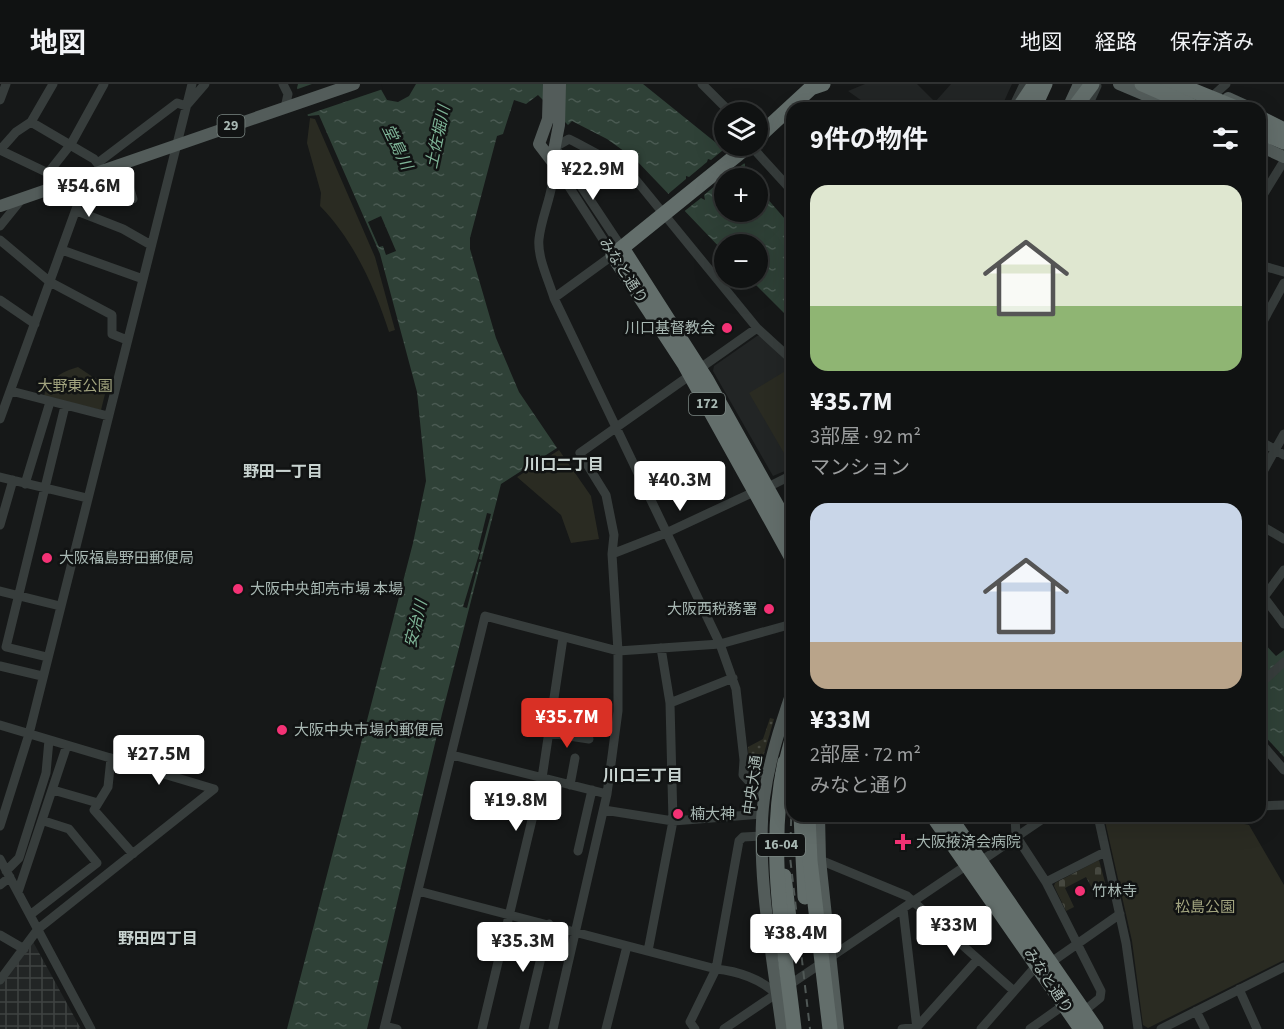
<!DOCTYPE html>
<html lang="ja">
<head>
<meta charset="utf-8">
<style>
	body { margin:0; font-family:"Source Sans 3","Noto Sans JP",sans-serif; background:#1e2020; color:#f1f3f6; height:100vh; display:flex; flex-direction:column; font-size:22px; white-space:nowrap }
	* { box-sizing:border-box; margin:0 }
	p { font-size:20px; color:#9c9e9f }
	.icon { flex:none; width:33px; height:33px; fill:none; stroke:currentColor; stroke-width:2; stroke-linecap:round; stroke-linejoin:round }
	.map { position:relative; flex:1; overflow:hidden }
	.sheet { position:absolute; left:786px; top:18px; width:480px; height:720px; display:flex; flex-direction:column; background:#101212; border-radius:18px; box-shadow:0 6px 24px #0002,0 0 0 2px #303232 }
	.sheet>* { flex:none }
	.fabs { position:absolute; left:714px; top:18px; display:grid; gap:12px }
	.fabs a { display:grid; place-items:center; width:54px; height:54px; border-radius:50%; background:#101212; box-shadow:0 6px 24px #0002,0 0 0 2px #303232; font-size:30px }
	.price { position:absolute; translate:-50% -51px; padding:0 14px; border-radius:6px; background:#fff; color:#222; font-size:20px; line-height:39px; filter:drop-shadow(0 2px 3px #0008) }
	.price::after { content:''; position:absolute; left:50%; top:36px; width:18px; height:14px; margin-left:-9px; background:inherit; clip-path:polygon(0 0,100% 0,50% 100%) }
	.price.on { background:#d93025; color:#fff }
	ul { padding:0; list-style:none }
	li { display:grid; align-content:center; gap:12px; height:318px; padding:0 24px }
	li span { display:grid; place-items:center; height:186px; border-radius:18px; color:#555 }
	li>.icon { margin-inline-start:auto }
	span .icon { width:108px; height:108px; fill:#fffc; stroke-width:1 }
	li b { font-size:26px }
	h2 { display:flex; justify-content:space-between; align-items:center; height:72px; padding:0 24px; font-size:26px }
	header { display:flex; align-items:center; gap:36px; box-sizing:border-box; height:84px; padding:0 30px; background:#101212; border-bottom:2px solid #303232 }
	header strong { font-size:28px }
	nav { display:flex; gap:33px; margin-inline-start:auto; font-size:21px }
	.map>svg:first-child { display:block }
</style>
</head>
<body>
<header>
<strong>地図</strong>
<nav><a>地図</a><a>経路</a><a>保存済み</a></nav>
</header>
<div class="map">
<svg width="1284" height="945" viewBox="0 0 1284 945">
	<defs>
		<pattern id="industrial-grid" width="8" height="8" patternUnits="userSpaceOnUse" patternTransform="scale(1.5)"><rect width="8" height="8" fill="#222525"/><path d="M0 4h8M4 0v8" fill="none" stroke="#3f4342"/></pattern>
		<pattern id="grass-dots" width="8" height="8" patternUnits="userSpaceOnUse" patternTransform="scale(1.5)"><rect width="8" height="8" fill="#2a2b22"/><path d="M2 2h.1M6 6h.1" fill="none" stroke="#464840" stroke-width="1.8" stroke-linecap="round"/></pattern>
		<pattern id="cemetery-stones" width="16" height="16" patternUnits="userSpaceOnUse" patternTransform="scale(1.5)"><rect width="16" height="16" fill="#2a2b22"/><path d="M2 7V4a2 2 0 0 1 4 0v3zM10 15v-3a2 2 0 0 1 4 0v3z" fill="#464840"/></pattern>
		<pattern id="water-ripples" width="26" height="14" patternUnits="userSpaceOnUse" patternTransform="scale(1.5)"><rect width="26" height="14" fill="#2f4137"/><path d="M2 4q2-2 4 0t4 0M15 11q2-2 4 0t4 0" fill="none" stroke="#4a5a52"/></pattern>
	</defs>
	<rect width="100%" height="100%" fill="#161818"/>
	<path fill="#222525" d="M865 0H917L935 18 951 0H1012L1001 24H872L848 7Z
		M757 252H761L792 281V384L773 392 713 287 714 282Z"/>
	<path fill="url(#industrial-grid)" d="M32 856 81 945H0V899Z"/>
	<path fill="url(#grass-dots)" d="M770 634 774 635 761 680 755 686 749 681 748 663 763 655Z"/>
	<path fill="url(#cemetery-stones)" d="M1099 776 1106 802 1094 808 1086 793 1065 804 1074 823 1066 827 1054 802 1055 799Z"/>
	<path fill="#2a2b22" d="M310 34 315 35 375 173 395 246 389 248C375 204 353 155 320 122L321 109 307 59Z
		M78 283 93 293 108 298 101 326 44 312C48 295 61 288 78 283Z
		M787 286 792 295V373L788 376 749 309Z
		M559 366 591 412 599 455 571 459 561 431 517 393Z
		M1108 733 1231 737 1249 741 1284 801V876L1148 944 1143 941 1132 857 1105 737Z"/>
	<path fill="url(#water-ripples)" d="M298 0H378L387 16 398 18 409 12 416 0H643L720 62 727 63 745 80V90L749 94H724V128H758V104L792 143V237L749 194H758V160H724V168L635 75 607 55 572 37 568 41 538 11 526 20 514 16 503 50 497 52 470 154V165L496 254 519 308 557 364 501 400 442 630 367 945H287L413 459 426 397 417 308 380 170 319 31 308 32 297 4Z
		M1260 555 1276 572 1284 566V673L1260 647Z"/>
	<path fill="#161818" d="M312 0H381L383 5 306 31 295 6Z
		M728 62 746 78 724 94V98L722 96 704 111 705 116 701 114 682 129 667 111 686 95V92L689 93 707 78 708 75 711 76Z
		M381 132 396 167 386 171 383 162 379 163 368 138Z
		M487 429 491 430 479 475 484 477 479 478 467 524 463 523 480 467 478 465Z"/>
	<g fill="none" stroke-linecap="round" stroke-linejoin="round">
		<path stroke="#373d3c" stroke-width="9" d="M283 0 288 10 285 24
			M702 0 730 28
			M1216 9 1226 0
			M0 16 6 0
			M1015 19 1024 0
			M1087 24 1097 2
			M31 38 94 75 101 84
			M751 62 792 107
			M0 66 16 48 31 38 53 0
			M0 66 48 89 53 104
			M552 77C557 105 542 127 539 155 537 173 549 197 554 214L720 560 736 605 744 676 743 691 764 714
			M99 78 177 19 186 22 205 0
			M122 80 133 115
			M48 89 71 60 104 0
			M1260 116 1284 77
			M77 127 123 145 151 161
			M0 142 21 116
			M0 156 50 198 112 231V250L127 256
			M622 164 555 63 569 55 575 58 616 80 636 96 757 244 792 276
			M62 166 143 195
			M1260 181 1284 188
			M554 214 613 171 555 81
			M0 216 35 240
			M1260 243 1284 199
			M11 307 108 332
			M0 335 88 92
			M1260 357 1284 371
			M0 393 87 414
			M1260 393 1284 350
			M25 400 50 318
			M768 403 792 391
			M0 441 13 396
			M1260 441 1284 455
			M612 470 666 449 756 407
			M0 507 60 522
			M1260 508 1284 540
			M1264 513 1284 486
			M47 573 6 563 65 322
			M0 582 42 592
			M1260 600 1284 578
			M670 619 733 594
			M0 641 214 705
			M549 649 589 655
			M1260 658 1284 686
			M452 671 607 710
			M111 674 108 703 94 726 133 770
			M744 676C750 689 755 690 768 688
			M570 701 575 674
			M53 706 98 719
			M1260 722 1284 721
			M604 726 673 737 762 730
			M1015 732 1016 752 1046 798 1101 907 1100 914 1084 927
			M1098 732 1126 859 1138 945
			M0 742 29 650 192 0
			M578 767 592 706
			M0 775 91 945
			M820 776 907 812 1014 907
			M6 787 19 774 46 689 49 656
			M1046 798 1105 768
			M0 801 10 793
			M418 807 716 885C737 887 762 895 777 911
			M18 808 67 661
			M903 825 917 945
			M30 831 97 779 69 745 44 737
			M0 851 24 865
			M648 867 673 737 670 619 661 564
			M1050 879 1120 830
			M0 896 38 845 214 705
			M1239 905 1257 945
			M1196 927 1205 945
			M385 942 397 945
			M384 945 485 532 618 567 720 560 792 540
			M482 945 542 694 563 554
			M524 945 549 840
			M553 945 607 710 618 627V567L612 470 614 451 606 411 580 369 757 244
			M606 945 627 862
			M695 945 690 938 716 885 739 757 743 753 762 752
			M724 945C805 890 886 836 967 781L981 777 1047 732
			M902 945 917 943 977 876
			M981 945 1037 881
			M1030 945 1064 921
			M1161 945 1284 883"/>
		<path stroke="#535c5a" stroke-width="12" d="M549 0 548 35 539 60 552 77
			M1119 0 1176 24
			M1228 14 1250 24
			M1068 24 1079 0
			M1260 62 1284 73
			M552 77 559 41 560 0
			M0 122 354 0
			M819 732 820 776 838 945
			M782 945C773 876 755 782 764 714 769 677 780 643 792 608"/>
		<path stroke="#636e6b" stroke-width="15" d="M1163 0 1186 10
			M1177 0 1236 24
			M1019 24 1035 0
			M1034 24 1045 0
			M1074 24 1092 0
			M1260 34 1284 46
			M1260 48 1284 58
			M758 53 811 4 823 0
			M748 62 613 171 685 281 792 474
			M622 164 706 295 792 449
			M783 690 792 655
			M801 732 805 813
			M933 732 1081 945
			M949 732 1096 945
			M784 792 790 843"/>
		<path stroke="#505856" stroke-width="2" stroke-dasharray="8 6" stroke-linecap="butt" d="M792 706 790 773 810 945"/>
		<path stroke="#636e6b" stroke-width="15" d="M1142 0 1197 24
			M785 678C766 767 784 856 794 945
			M808 732 810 777 830 945"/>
	</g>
	<g fill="#f43275" stroke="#111313" stroke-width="2">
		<circle cx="727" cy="244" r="6"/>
		<circle cx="47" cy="474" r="6"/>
		<circle cx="238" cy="505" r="6"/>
		<circle cx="769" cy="525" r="6"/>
		<circle cx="282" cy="646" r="6"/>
		<circle cx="678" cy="730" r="6"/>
		<path d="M900 749h6v6h6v6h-6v6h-6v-6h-6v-6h6z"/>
		<circle cx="1080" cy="807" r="6"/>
	</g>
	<g text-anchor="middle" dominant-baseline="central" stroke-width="5" stroke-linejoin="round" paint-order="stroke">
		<g fill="#111313" stroke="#7b8683" stroke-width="1.5">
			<rect x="217.5" y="31" width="27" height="22" rx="4.5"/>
			<rect x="689" y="309" width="36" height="22" rx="4.5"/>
			<rect x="757" y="750" width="48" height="22" rx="4.5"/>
		</g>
		<g font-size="14" font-weight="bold" fill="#a8b8b3">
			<text x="231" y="42">29</text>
			<text x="707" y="320">172</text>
			<text x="781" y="761">16-04</text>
		</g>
		<g font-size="15" fill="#a8b8b3" stroke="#111313">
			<text transform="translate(623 187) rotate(57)">みなと通り</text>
			<text transform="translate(753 701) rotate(-82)">中央大通</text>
			<text transform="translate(1048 897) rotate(56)">みなと通り</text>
		</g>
		<g font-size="15" fill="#a8b8b3" stroke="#111313" text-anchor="start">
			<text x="715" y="244" text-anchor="end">川口基督教会</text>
			<text x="59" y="474">大阪福島野田郵便局</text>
			<text x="250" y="505">大阪中央卸売市場 本場</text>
			<text x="757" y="525" text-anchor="end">大阪西税務署</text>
			<text x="294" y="646">大阪中央市場内郵便局</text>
			<text x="690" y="730">楠大神</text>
			<text x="916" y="758">大阪掖済会病院</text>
			<text x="1092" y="807">竹林寺</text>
		</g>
		<g font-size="15" fill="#a2a47f" stroke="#111313">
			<text x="75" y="302">大野東公園</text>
			<text x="1205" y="823">松島公園</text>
		</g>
		<g font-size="16" font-style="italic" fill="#7eb497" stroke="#111313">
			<text transform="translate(438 53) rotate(-78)">土佐堀川</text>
			<text transform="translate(397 63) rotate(64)">堂島川</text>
			<text transform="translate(416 540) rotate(-76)">安治川</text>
		</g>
		<g font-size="16" font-weight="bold" fill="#c9d4d1" stroke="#111313">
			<text x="564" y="381">川口二丁目</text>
			<text x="283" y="388">野田一丁目</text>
			<text x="643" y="692">川口三丁目</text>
			<text x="158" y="855">野田四丁目</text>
		</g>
	</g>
</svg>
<div class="fabs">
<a><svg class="icon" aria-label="layers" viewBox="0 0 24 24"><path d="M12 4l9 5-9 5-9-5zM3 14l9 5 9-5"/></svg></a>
<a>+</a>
<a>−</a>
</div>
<b class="price" style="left:593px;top:117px">¥22.9M</b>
<b class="price" style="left:89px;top:134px">¥54.6M</b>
<b class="price" style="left:680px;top:428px">¥40.3M</b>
<b class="price on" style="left:567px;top:665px">¥35.7M</b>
<b class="price" style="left:159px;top:702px">¥27.5M</b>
<b class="price" style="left:516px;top:748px">¥19.8M</b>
<b class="price" style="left:954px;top:873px">¥33M</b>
<b class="price" style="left:796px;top:881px">¥38.4M</b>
<b class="price" style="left:523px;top:889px">¥35.3M</b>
<section class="sheet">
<h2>9件の物件<svg class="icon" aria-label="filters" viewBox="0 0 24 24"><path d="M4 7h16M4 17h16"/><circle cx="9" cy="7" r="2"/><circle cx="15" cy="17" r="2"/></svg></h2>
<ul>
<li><span style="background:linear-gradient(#dfe7d0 65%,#8fb573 0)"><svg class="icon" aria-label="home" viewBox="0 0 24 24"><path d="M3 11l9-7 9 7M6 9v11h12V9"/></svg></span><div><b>¥35.7M</b><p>3部屋 · 92 m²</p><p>マンション</p></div></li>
<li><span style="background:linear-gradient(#c9d6e8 75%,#b9a48a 0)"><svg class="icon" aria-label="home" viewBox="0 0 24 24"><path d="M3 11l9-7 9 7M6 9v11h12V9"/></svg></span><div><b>¥33M</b><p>2部屋 · 72 m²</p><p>みなと通り</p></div></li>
</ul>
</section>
</div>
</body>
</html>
